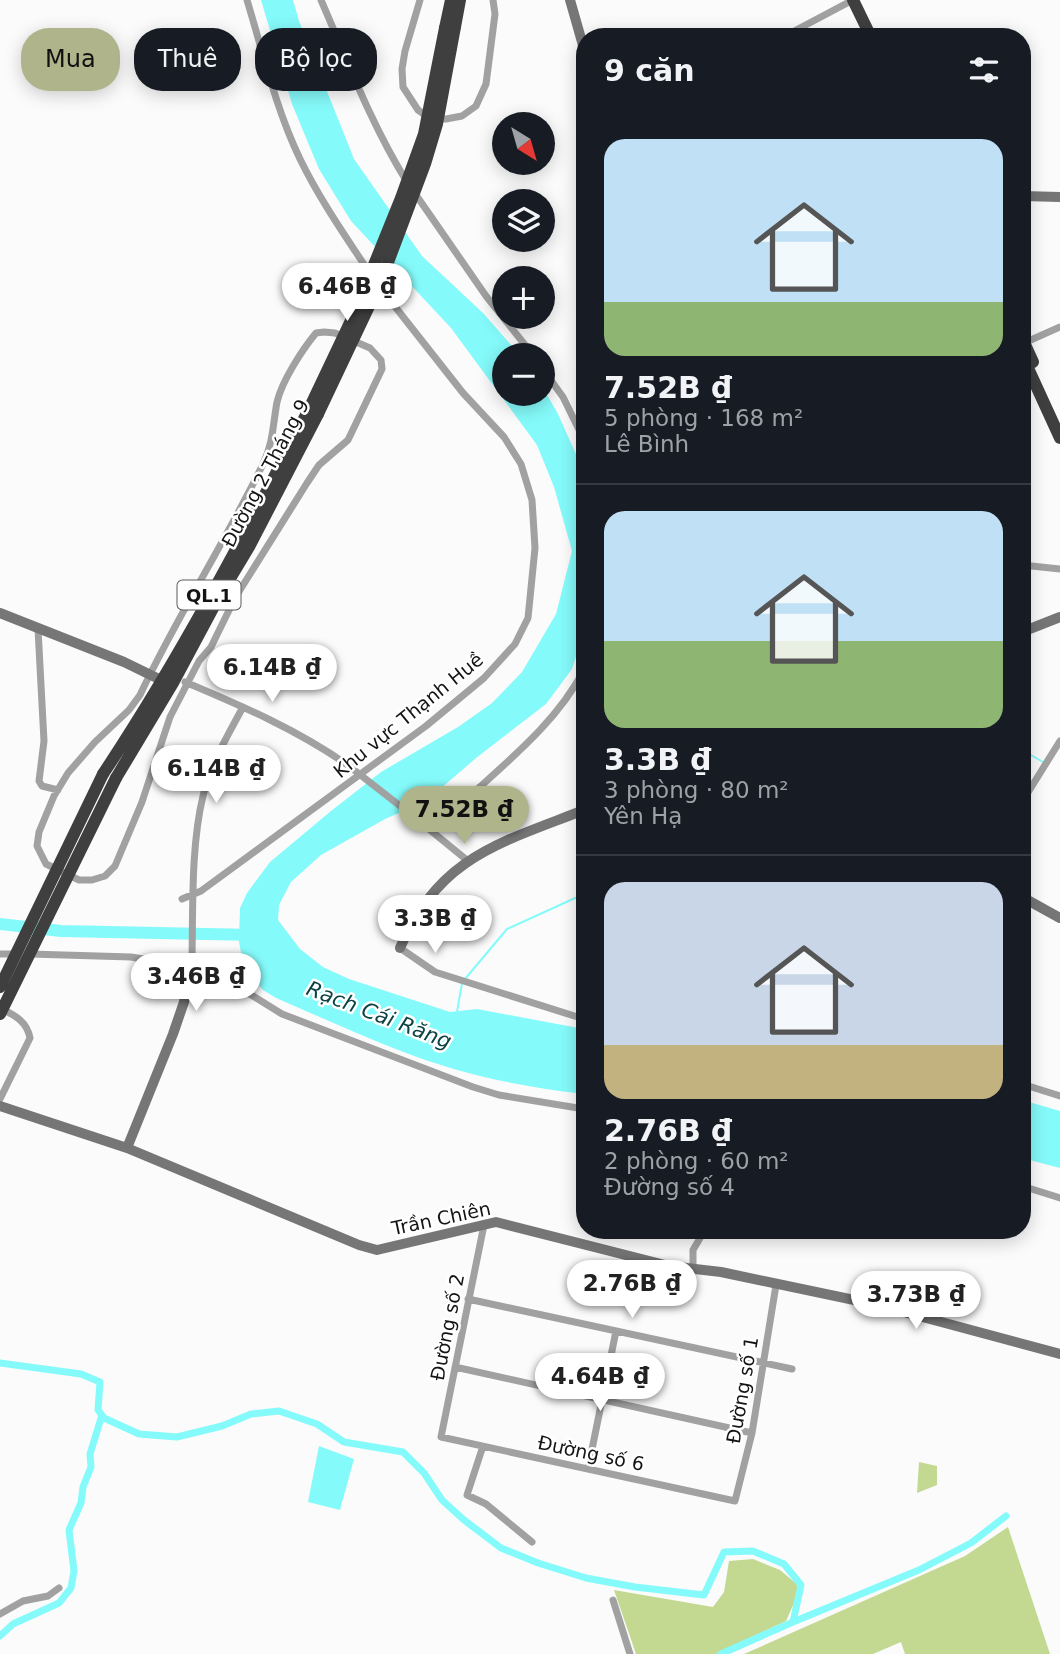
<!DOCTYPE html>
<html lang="vi">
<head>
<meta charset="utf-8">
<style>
	body { margin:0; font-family:"DejaVu Sans",sans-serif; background:#20242c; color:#f1f3f6; height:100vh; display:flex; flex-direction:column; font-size:26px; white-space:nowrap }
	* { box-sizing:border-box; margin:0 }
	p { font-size:23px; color:#9ea1a6 }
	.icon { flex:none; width:38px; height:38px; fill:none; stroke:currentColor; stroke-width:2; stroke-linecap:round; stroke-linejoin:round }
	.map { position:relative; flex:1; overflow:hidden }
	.panel { position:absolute; left:576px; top:28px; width:455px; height:1211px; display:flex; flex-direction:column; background:#171b24; border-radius:28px; box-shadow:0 4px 18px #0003 }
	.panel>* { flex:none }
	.hud { position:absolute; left:21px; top:28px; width:450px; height:63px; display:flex; gap:14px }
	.needle { width:46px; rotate:143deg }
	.controls { position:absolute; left:492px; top:112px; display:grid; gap:14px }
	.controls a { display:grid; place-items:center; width:63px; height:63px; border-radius:50%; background:#171b24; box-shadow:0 4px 18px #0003; font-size:35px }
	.price { position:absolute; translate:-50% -60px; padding:0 16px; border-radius:24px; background:#fff; color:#222; font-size:23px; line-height:46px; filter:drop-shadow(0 2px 4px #0008) }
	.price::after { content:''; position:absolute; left:50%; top:42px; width:21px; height:16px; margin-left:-10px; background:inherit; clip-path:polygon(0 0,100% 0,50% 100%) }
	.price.current { background:#afb48a; color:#111 }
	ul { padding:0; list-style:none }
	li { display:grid; align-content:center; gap:14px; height:371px; padding:0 28px }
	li+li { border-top:2px solid #363941 }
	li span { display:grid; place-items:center; height:217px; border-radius:21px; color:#555 }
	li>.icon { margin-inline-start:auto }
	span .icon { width:126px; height:126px; fill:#fffc; stroke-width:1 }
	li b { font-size:30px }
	h2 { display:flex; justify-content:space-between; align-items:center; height:84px; padding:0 28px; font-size:30px }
	.pill { padding:0 24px; border-radius:28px; background:#171b24; box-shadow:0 4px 18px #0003; font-size:24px; line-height:63px }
	.pill.current { background:#afb48a; color:#111 }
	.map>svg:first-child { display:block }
</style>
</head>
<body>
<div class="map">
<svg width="1060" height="1654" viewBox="0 0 1060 1654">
	<rect width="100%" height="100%" fill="#fbfbfc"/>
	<path fill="#c3d992" d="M919 1462 937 1466V1485L917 1493Z
		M1008 1527 1050 1654H905L901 1642 873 1654H744L965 1556Z
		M753 1559 780 1570 798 1585 795 1601 786 1621 716 1654H636L614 1590 713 1607 724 1592 729 1561Z"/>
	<path fill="#85fafa" d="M261 0H293L299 21 354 159 422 256 483 313 520 355H504V394H542L543 388 558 414 584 472V632L572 669 546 704 476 758 425 802 385 819 321 855 291 882 279 905 278 920 300 949 323 967 349 979 450 1012 477 1009 584 1029V1094C522 1087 459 1074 401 1051 359 1035 318 1016 276 998L263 990 248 973 242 958 239 942 240 908 247 893 270 862 331 811 381 772 458 727 492 703 522 672 556 614 572 551 554 487 537 445 451 328 351 221 319 169 292 104Z
		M1022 1100 1060 1111V1168L1022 1158Z
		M319 1446 354 1459 340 1510 308 1502Z"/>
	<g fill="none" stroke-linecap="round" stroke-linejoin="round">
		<path stroke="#85fafa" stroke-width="2" d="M1022 750 1043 762
			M465 979 507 929 584 894
			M457 1012 462 983"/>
		<path stroke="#85fafa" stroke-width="7" d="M0 1363 81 1374 100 1382 98 1410 104 1418 139 1434 177 1437 222 1426 251 1414 279 1411 317 1424 344 1442 403 1452 424 1473 442 1500 464 1520 501 1548 538 1563 586 1578 635 1587 704 1595 724 1552 753 1551 784 1564 801 1585 793 1622
			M0 1636 13 1624 59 1603 71 1588 74 1571 69 1530 81 1503 83 1487 91 1467 90 1454 102 1415
			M721 1654 793 1622 919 1570 971 1543 1006 1516"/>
		<path stroke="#85fafa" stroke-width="12" d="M0 924 61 931 255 935"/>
		<path stroke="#a2a1a1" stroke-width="7" d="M247 0C263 53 276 109 300 159 320 200 346 237 371 275
			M321 0C348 62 371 124 407 182
			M420 0 405 51 402 69 403 87 418 110 431 119H446L462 116 476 106 486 84 495 14 493 0
			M783 37 853 0
			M414 192 486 296 533 355
			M324 332 335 333 370 348 381 360 382 369 348 440 319 465 307 483 235 598 211 647 199 661 170 717 142 802 115 866 105 876 92 880H79L46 864 37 846 39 832 54 796 68 773 95 742 129 710 140 695C177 616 225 543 263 464 273 444 273 424 277 402 282 381 302 350 316 333Z
			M1024 343 1060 327
			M542 368 563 397 584 440
			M1022 565 1060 569
			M38 629 44 741 39 781 42 786 58 790
			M185 682C242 706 298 730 349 766
			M1022 802 1060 741
			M413 816 468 861
			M444 820C493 772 552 731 584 670
			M182 899 201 891 426 726 484 678 515 644 528 618 535 548 532 500 521 464 504 437 463 393 378 285
			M400 948 435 972 584 1019
			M0 954H18
			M30 954 131 957 185 966 219 975 282 1014 473 1087 499 1095 584 1109
			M192 959C193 908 191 845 203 796 210 765 228 735 243 707
			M1022 1084 1060 1096
			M0 1099 30 1038C27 1022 16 1016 2 1009
			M1022 1186 1060 1198
			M484 1225 441 1437 735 1501 752 1433 776 1285
			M693 1269V1250L703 1233
			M468 1299 792 1369
			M455 1367 752 1433
			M483 1446 467 1495 486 1504 532 1542
			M588 1469 616 1331
			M613 1600 630 1654
			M0 1614 23 1601 48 1596 59 1588"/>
		<path stroke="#777676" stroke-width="10" d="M570 0 584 49
			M1022 196 1060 197
			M0 613 124 662 161 680
			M1022 632 1060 617
			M1022 897 1060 918
			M400 948C438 857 500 843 584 810
			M192 959 184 1002 173 1034 127 1148 359 1245 377 1250 496 1222 669 1266 721 1272 878 1305 1060 1354
			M0 1106 127 1148"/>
		<path stroke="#403f3f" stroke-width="12" d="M853 0 871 37
			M455 27 460 0
			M445 28 451 0
			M1022 338 1033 362
			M1022 355 1060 438
			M103 774C179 660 246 533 308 411
			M116 778 173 683 219 597 249 547 318 414"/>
		<path stroke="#a2a1a1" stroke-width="7" d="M349 766 413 816"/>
		<path stroke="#403f3f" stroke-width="12" d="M308 411 355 312 401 198 424 134 445 28
			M318 414 381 281 425 164 437 124 455 27
			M0 987 103 774
			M0 1014 116 778"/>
	</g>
	<g text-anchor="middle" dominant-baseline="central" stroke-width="5" stroke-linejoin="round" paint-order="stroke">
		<rect fill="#fff" stroke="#5a5a5a" stroke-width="2" x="177.5" y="580.5" width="63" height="29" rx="5"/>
		<g font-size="18" font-weight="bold" fill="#141414">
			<text x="209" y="595">QL.1</text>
		</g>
		<g font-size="19" fill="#141414" stroke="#fff">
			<text transform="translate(265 473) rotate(-62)">Đường 2 Tháng 9</text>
			<text transform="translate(408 715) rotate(-39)">Khu vực Thạnh Huề</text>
			<text transform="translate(441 1218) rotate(-12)">Trần Chiên</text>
			<text transform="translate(447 1327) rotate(-79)">Đường số 2</text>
			<text transform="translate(742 1390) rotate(-80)">Đường số 1</text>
			<text transform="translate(591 1453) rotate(12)">Đường số 6</text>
		</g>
		<g font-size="21" font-style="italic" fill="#0c4344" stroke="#fff">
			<text transform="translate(379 1015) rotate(21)">Rạch Cái Răng</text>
		</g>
	</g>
</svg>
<div class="controls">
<a><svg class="needle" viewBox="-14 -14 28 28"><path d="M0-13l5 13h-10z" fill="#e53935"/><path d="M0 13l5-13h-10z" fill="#9ea1a6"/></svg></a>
<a><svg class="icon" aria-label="layers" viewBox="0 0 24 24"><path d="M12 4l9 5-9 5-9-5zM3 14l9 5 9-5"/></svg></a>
<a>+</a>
<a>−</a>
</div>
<b class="price" style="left:347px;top:323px">6.46B ₫</b>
<b class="price" style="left:272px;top:704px">6.14B ₫</b>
<b class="price" style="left:216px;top:805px">6.14B ₫</b>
<b class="price current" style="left:464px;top:846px">7.52B ₫</b>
<b class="price" style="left:435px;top:955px">3.3B ₫</b>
<b class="price" style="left:196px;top:1013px">3.46B ₫</b>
<b class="price" style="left:632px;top:1320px">2.76B ₫</b>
<b class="price" style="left:916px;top:1331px">3.73B ₫</b>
<b class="price" style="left:600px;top:1413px">4.64B ₫</b>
<div class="hud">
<a class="pill current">Mua</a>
<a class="pill">Thuê</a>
<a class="pill">Bộ lọc</a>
</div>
<section class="panel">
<h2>9 căn<svg class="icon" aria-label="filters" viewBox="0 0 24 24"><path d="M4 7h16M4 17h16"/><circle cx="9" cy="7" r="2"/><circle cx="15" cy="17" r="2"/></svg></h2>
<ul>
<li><span style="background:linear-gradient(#bfe0f5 75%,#8fb573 0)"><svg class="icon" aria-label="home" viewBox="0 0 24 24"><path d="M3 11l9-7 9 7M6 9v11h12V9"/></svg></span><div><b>7.52B ₫</b><p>5 phòng · 168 m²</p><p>Lê Bình</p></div></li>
<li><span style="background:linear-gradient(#bfe0f5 60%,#8fb573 0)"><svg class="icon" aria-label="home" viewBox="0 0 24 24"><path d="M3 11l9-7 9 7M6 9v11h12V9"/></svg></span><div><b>3.3B ₫</b><p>3 phòng · 80 m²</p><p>Yên Hạ</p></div></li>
<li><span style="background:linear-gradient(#c9d6e8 75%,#c2b280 0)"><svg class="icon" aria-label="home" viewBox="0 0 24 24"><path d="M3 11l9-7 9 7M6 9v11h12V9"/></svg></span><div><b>2.76B ₫</b><p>2 phòng · 60 m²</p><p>Đường số 4</p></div></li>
</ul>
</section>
</div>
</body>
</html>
